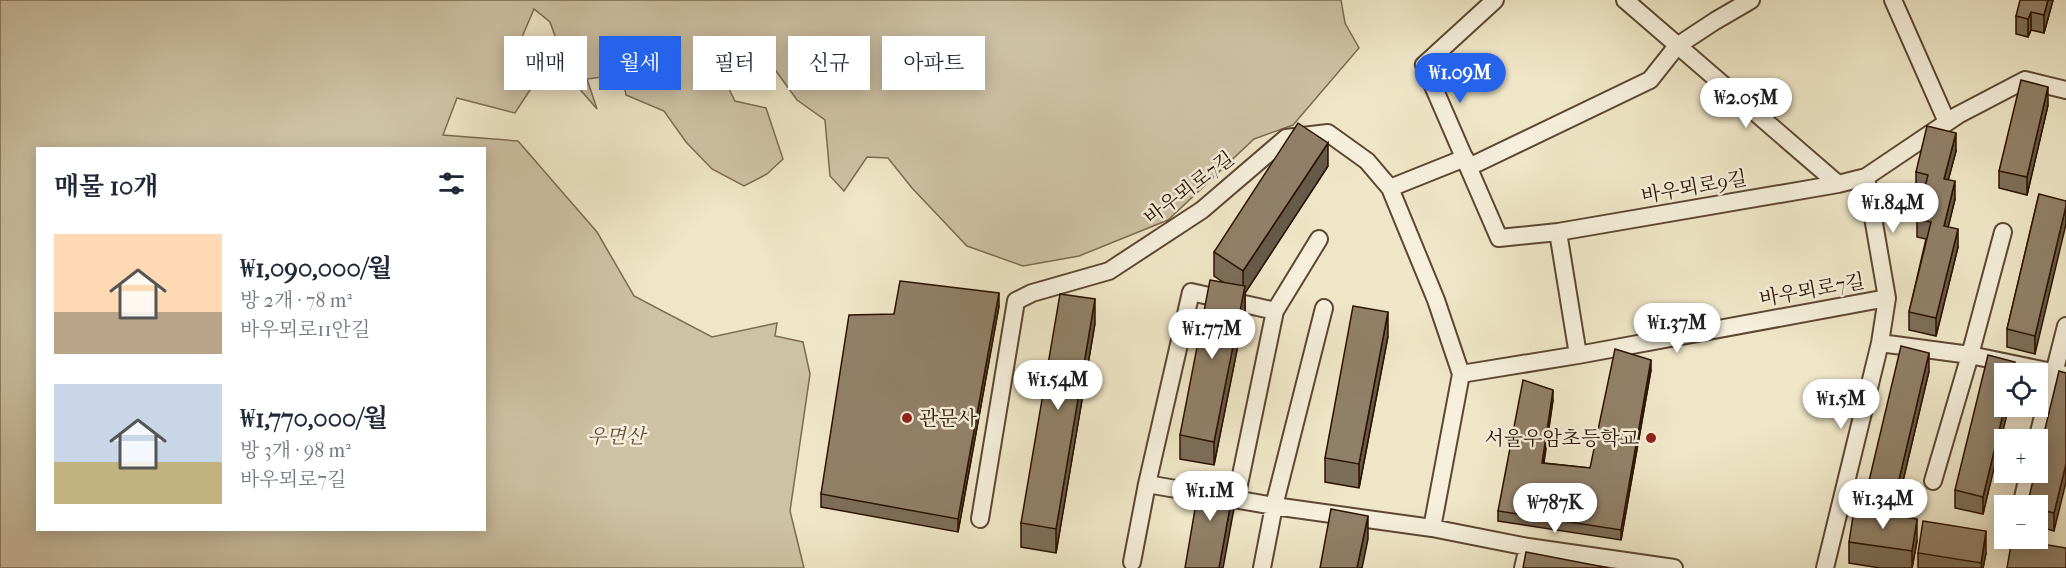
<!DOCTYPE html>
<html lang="ko">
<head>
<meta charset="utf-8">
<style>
	body { margin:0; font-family:"IM FELL French Canon","Noto Serif KR",serif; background:#f6f6f7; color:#1f2937; height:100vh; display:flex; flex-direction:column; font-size:22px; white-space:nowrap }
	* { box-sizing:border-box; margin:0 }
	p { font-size:20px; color:#747a83 }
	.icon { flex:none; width:33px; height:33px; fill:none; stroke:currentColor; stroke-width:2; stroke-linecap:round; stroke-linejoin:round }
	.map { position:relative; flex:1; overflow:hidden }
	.details { position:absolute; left:36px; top:147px; width:450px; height:384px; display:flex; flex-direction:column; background:#fff; border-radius:0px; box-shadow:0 3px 15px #0003 }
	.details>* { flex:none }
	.guide { position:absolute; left:504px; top:36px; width:570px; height:54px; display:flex; gap:12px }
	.buttons { position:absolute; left:1994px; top:363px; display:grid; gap:12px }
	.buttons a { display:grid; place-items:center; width:54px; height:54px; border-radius:0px; background:#fff; box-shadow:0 3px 15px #0003; font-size:30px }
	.price { position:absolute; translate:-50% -51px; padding:0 14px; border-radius:21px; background:#fff; color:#222; font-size:20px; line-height:39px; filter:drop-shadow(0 2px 3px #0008) }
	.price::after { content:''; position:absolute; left:50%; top:36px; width:18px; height:14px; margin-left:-9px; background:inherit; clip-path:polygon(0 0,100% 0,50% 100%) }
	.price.current { background:#2563eb; color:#fff }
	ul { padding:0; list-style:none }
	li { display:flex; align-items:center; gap:18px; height:150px; padding:0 18px }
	li span { display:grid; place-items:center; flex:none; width:168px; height:120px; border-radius:0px; color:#555 }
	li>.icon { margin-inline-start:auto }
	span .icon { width:72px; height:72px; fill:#fffc; stroke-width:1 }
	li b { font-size:26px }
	h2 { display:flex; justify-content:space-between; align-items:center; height:72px; padding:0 18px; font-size:26px }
	.chip { padding:0 21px; border-radius:0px; background:#fff; box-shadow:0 3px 15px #0003; font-size:21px; line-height:54px }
	.chip.current { background:#2563eb; color:#fff }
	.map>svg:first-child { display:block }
</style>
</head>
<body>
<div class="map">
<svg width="2066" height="568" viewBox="0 0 2066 568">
	<rect width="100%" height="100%" fill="#efe6c7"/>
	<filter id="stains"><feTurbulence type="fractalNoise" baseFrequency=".00333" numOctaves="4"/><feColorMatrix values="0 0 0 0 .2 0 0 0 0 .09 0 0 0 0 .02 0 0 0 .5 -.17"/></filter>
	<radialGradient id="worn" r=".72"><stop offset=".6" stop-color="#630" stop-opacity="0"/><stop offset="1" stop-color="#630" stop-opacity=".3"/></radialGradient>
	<path fill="#cec2a5" stroke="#7d6a53" stroke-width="1.5" fill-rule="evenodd" d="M0 0H1341L1345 23 1359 48 1293 125 1254 139 1168 220 1079 256 1023 266 967 246 912 188 888 158 867 157 844 191 830 176 825 120 797 100 771 64 737 57 721 73 735 101 766 108 783 159 767 174 744 186 712 169 686 142 664 111 626 95 624 85 602 77 587 79 597 109 570 78 550 22 534 9 522 37 532 87 515 113 457 98 443 135 518 141 597 232 634 296 712 337 777 323 775 336 803 342 810 374 790 511 804 568H0ZM38 148H484V530H38Z"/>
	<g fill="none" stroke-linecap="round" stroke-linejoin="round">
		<defs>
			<path id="minor" d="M1495 0 1424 65 1499 238 1558 232 1838 184 1866 177 1958 115 2025 80 2066 90
				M1625 0 1838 184
				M1893 0 1947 122
				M1469 167 1650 80 1677 46 1715 21 1751 0
				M1390 188 1465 158
				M1558 232 1578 355
				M1275 311 1319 239
				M1880 343 1970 355 2066 375
				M1461 374 1578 355 1887 298
				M2037 440 2066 326
				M1933 481 1970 355 2003 232
				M1236 499 1275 311 1191 292 1147 484 1274 506 1432 528 1528 547 1674 568
				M2021 506 2029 472
				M980 519 1016 301 1032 293 1109 271 1202 210 1286 138 1328 133 1367 161 1390 188 1436 300 1461 374 1432 528
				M1132 562 1147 484
				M1262 568 1274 506 1324 308
				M1523 568 1528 547
				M1825 568 1880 343 1887 298 1866 177"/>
		</defs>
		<use href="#minor" stroke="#5d4632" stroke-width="20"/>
		<use href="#minor" stroke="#f5efdb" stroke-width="16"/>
	</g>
	<path fill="#7d6e59" stroke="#2c1101" stroke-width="1.5" d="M2053 0 2044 33 2031 30 2028 37 2016 34V16Z
		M2048 105 2027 195 1999 188V171Z
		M1956 151 1948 180 1955 199 1948 227 1958 247 1936 336 1909 330V312L1926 239 1917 237V219L1924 192 1916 190V172Z
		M1328 166 1245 293V310L1214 465 1180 459V435L1223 282 1214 276V252Z
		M2039 194 2035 354 2007 347V329Z
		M999 306 958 532 821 507V494L894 314Z
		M1095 323 1056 553 1021 547V523Z
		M1388 336 1359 488 1325 482V458Z
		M1651 370 1621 540 1498 521V511L1553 400 1544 463 1590 468Z
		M1929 371 1897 506 1869 499V481Z
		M2066 373 2054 531 2037 526V506Z
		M2015 374 1983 514 1955 508V490Z
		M1917 541 1912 568H1880L1849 563V542Z
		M1918 553H1986L1983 568H1918Z"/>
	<path fill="#665a49" stroke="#2c1101" stroke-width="1.5" d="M2048 0H2053L2044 33V15Z
		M2031 12V30L2028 37V19Z
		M2048 87V105L2027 195V177Z
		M1956 133V151L1944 196V179Z
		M1328 143V166L1245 293V310L1214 465V442L1243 294V271Z
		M1955 181V199L1944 244V226Z
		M2066 206V224L2035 354V336Z
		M1958 229V247L1936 336V318Z
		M999 293V306L958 532V519Z
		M1095 299V323L1056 553V529Z
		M1388 312V336L1359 488V464Z
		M1929 353V371L1897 506V488Z
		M1651 360V370L1621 540V530Z
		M1553 390V400L1542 473V463Z
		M2005 406H2009L1983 514V497Z
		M2066 464V482L2054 531V513Z
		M1235 480V503L1223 568H1219Z
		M1368 516V539L1362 568H1357Z
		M1917 519V541L1912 568V551Z
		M1986 531V553L1983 568H1981Z"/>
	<path fill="#918068" stroke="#2c1101" stroke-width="1.5" d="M2020 0H2048L2044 15 2031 12 2028 19 2016 16Z
		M2021 80 2048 87 2027 177 1999 171Z
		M1298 123 1328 143 1243 271 1214 252Z
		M1927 126 1956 133 1944 179 1955 181 1944 226 1958 229 1936 318 1909 312 1931 222 1917 219 1928 175 1916 172Z
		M2039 194 2066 201V206L2035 336 2007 329Z
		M1210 280 1245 286 1214 442 1180 435Z
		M900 281 999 293 958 519 821 494 849 315 894 314Z
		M1060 294 1095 299 1056 529 1021 523Z
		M1353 306 1388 312 1359 464 1325 458Z
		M1901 346 1929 353 1897 488 1869 481Z
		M1615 349 1651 360 1621 530 1498 511 1523 380 1553 390 1542 463 1590 468Z
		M1988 355 2015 362 2013 374H2004L2005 406 1983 497 1955 490Z
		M2059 371 2066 373V464L2054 513 2037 509V506H2027L2035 472H2037V462Z
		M1201 474 1235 480 1219 568H1185Z
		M1331 509 1368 516 1357 568H1320Z
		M1854 510 1917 519 1912 551 1849 542Z
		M1923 521 1986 531 1981 563 1918 553Z
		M2012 539 2066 548V568H2007Z
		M1526 552 1609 568H1523Z"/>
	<g fill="#8f2418" stroke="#f5efdb" stroke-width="2">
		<circle cx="907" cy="418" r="6"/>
		<circle cx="1651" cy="438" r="6"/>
	</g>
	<g text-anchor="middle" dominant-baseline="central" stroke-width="5" stroke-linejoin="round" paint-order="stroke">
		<g font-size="20" fill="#2c1101" stroke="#f5efdb">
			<text transform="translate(1694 187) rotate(-10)">바우뫼로9길</text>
			<text transform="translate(1189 188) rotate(-37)">바우뫼로7길</text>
			<text transform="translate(1812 290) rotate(-10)">바우뫼로7길</text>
		</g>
		<g font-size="20" fill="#2c1101" stroke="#f5efdb" text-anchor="start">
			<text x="919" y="418">관문사</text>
			<text x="1639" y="438" text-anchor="end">서울우암초등학교</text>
		</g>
		<g font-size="20" font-style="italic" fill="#654f3a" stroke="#f5efdb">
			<text x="616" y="436">우면산</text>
		</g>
	</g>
	<rect width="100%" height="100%" filter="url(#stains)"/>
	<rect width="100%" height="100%" fill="url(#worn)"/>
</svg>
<div class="buttons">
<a><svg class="icon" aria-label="locate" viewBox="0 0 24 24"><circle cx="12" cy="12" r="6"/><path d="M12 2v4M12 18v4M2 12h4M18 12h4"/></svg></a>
<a>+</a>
<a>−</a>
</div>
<b class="price current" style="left:1460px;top:104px">₩1.09M</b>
<b class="price" style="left:1746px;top:129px">₩2.05M</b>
<b class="price" style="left:1893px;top:234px">₩1.84M</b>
<b class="price" style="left:1677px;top:354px">₩1.37M</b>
<b class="price" style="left:1212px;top:360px">₩1.77M</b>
<b class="price" style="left:1058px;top:411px">₩1.54M</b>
<b class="price" style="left:1841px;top:430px">₩1.5M</b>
<b class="price" style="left:1210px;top:522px">₩1.1M</b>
<b class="price" style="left:1883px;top:530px">₩1.34M</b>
<b class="price" style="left:1555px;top:534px">₩787K</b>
<div class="guide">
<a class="chip">매매</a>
<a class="chip current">월세</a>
<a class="chip">필터</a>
<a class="chip">신규</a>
<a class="chip">아파트</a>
</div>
<section class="details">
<h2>매물 10개<svg class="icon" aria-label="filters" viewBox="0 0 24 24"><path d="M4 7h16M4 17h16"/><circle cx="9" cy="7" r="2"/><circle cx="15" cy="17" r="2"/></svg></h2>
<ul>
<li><span style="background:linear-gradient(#ffd9b3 65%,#b9a48a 0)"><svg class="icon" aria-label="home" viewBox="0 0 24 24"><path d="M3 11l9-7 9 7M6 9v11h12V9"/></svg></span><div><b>₩1,090,000/월</b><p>방 2개 · 78 m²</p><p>바우뫼로11안길</p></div></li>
<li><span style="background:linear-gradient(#c9d6e8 65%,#c2b280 0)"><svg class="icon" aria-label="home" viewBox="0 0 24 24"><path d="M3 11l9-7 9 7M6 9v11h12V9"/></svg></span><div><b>₩1,770,000/월</b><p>방 3개 · 98 m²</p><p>바우뫼로7길</p></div></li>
</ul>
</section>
</div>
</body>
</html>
